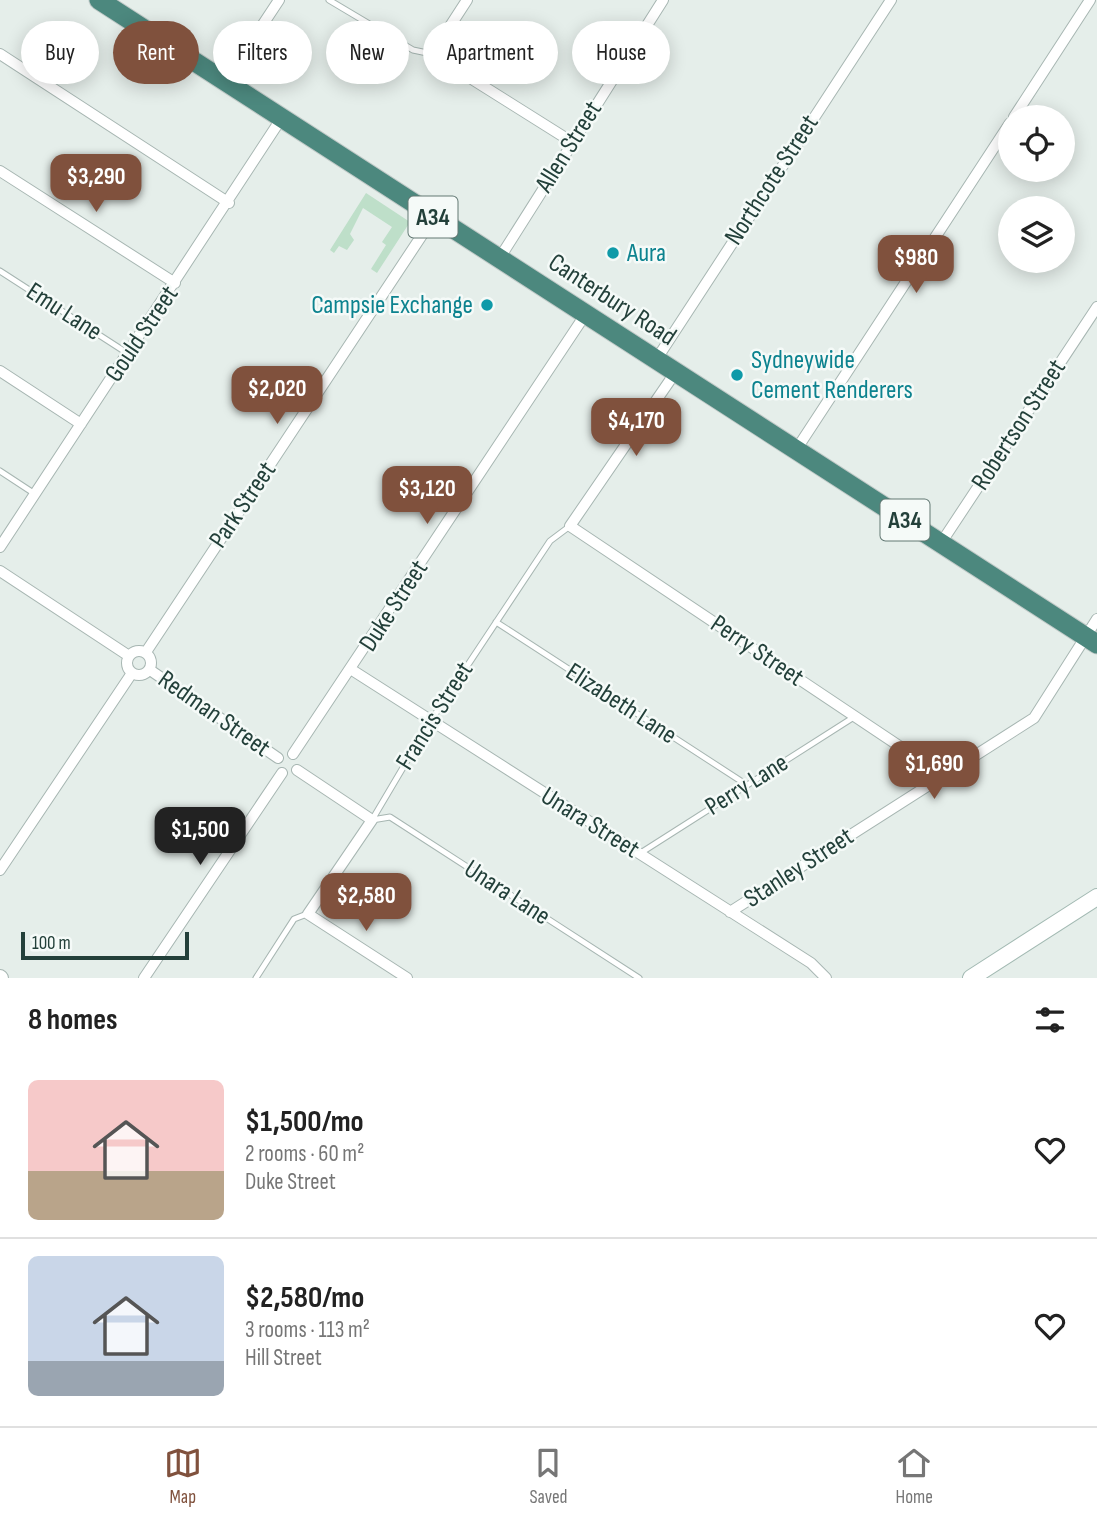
<!DOCTYPE html>
<html lang="en">
<head>
<meta charset="utf-8">
<style>
	body { margin:0; font-family:"Sofia Sans Condensed",sans-serif; background:#f2f2f2; color:#222; height:100vh; display:flex; flex-direction:column; font-size:26px; white-space:nowrap }
	* { box-sizing:border-box; margin:0 }
	p { font-size:23px; color:#767676 }
	.icon { flex:none; width:38px; height:38px; fill:none; stroke:currentColor; stroke-width:2; stroke-linecap:round; stroke-linejoin:round }
	.map { position:relative; height:978px; overflow:hidden }
	.details { display:flex; flex-direction:column; background:#fff; flex:1 }
	.details>* { flex:none }
	.guide { position:absolute; left:21px; top:21px; width:700px; height:63px; display:flex; gap:14px }
	.controls { position:absolute; left:998px; top:105px; display:grid; gap:14px }
	.controls a { display:grid; place-items:center; width:77px; height:77px; border-radius:50%; background:#fff; box-shadow:0 4px 18px #0003; font-size:35px }
	.scale { position:absolute; left:21px; bottom:18px; width:168px; box-sizing:border-box; padding-left:7px; border:4px solid #23403a; border-top:0; font-size:19px; line-height:24px; white-space:nowrap; color:#23403a; -webkit-text-stroke:5px #f5faf8; paint-order:stroke }
	.price { position:absolute; translate:-50% -60px; padding:0 16px; border-radius:14px; background:#80513d; color:#fff; font-size:23px; line-height:46px; filter:drop-shadow(0 2px 4px #0008) }
	.price::after { content:''; position:absolute; left:50%; top:42px; width:21px; height:16px; margin-left:-10px; background:inherit; clip-path:polygon(0 0,100% 0,50% 100%) }
	.price.on { background:#222; color:#fff }
	ul { padding:0; list-style:none }
	li { display:flex; align-items:center; gap:21px; height:175px; padding:0 28px }
	li+li { border-top:2px solid #e0e0e0 }
	li span { display:grid; place-items:center; flex:none; width:196px; height:140px; border-radius:10px; color:#555 }
	li>.icon { margin-inline-start:auto }
	span .icon { width:84px; height:84px; fill:#fffc; stroke-width:1 }
	li b { font-size:30px }
	h2 { display:flex; justify-content:space-between; align-items:center; height:84px; padding:0 28px; font-size:30px }
	.pill { padding:0 24px; border-radius:32px; background:#fff; box-shadow:0 4px 18px #0003; font-size:24px; line-height:63px }
	.pill.on { background:#80513d; color:#fff }
	.tabs { display:flex; justify-content:space-around; align-items:center; height:98px; border-top:2px solid #e0e0e0; background:#fff; font-size:19px; color:#767676 }
	.tabs a { display:grid; justify-items:center; gap:4px }
	.tabs .on { color:#80513d }
	.map>svg:first-child { display:block }
</style>
</head>
<body>
<div class="map">
<svg width="1097" height="978" viewBox="0 0 1097 978">
	<rect width="100%" height="100%" fill="#e5eeea"/>
	<path fill="#bedfc9" d="M366 193 410 222 377 273 371 269 386 245 382 242 392 227 363 208 350 234 354 240 347 250 339 246 334 253 330 250Z"/>
	<g fill="none" stroke-linecap="round" stroke-linejoin="round">
		<defs>
			<path id="service" d="M329 0 413 50 432 54
				M0 271 127 353
				M0 471 35 494
				M496 622 747 785
				M372 820 430 722 550 541 570 526
				M372 820 390 817 639 978
				M639 854 854 717
				M256 978 294 919 307 914"/>
			<path id="minor" d="M467 0 432 54 572 142
				M0 54 229 203
				M225 82 279 0
				M1014 117 1090 0
				M0 171 175 283
				M499 259 663 0
				M656 360 891 0
				M0 371 81 424
				M675 373 570 526 944 776
				M796 450 1010 123
				M941 543 1097 307
				M0 547 281 119
				M0 571 129 656
				M127 663a12 12 0 1 1 24 0a12 12 0 1 1-24 0Z
				M146 652 434 217
				M150 670 278 758
				M352 670 811 963 826 978
				M293 754 585 315
				M297 770 372 820 308 914 407 978
				M0 870 132 673
				M730 912 1034 718 1097 619
				M144 978 282 773"/>
			<path id="tertiary" d="M0 977 1 978"/>
			<path id="secondary" d="M971 978 1097 897"/>
			<path id="trunk" d="M99 0 1097 644"/>
		</defs>
		<use href="#service" stroke="#a7b6b2" stroke-width="7"/>
		<use href="#minor" stroke="#a7b6b2" stroke-width="12"/>
		<use href="#tertiary" stroke="#a7b6b2" stroke-width="16"/>
		<use href="#secondary" stroke="#a3bab3" stroke-width="18"/>
		<use href="#trunk" stroke="#c1cac8" stroke-width="21"/>
		<use href="#service" stroke="#fff" stroke-width="5"/>
		<use href="#minor" stroke="#fff" stroke-width="10"/>
		<use href="#tertiary" stroke="#fff" stroke-width="14"/>
		<use href="#secondary" stroke="#fff" stroke-width="16"/>
		<use href="#trunk" stroke="#4c887e" stroke-width="19"/>
	</g>
	<g fill="#0f9aa8" stroke="#f5faf8" stroke-width="2.5">
		<circle cx="613" cy="253" r="7"/>
		<circle cx="487" cy="305" r="7"/>
		<circle cx="737" cy="375" r="7"/>
	</g>
	<g text-anchor="middle" dominant-baseline="central" stroke-width="5" stroke-linejoin="round" paint-order="stroke">
		<g fill="#f5faf8" stroke="#627873" stroke-width="2">
			<rect x="408.5" y="196.5" width="49" height="41" rx="5"/>
			<rect x="880.5" y="499.5" width="49" height="41" rx="5"/>
		</g>
		<g font-size="24" font-weight="bold" fill="#23403a">
			<text x="433" y="217">A34</text>
			<text x="905" y="520">A34</text>
		</g>
		<g font-size="26" fill="#23403a" stroke="#f5faf8">
			<text transform="translate(569 147) rotate(-58)">Allen Street</text>
			<text transform="translate(772 180) rotate(-57)">Northcote Street</text>
			<text transform="translate(612 300) rotate(33)">Canterbury Road</text>
			<text transform="translate(64 312) rotate(33)">Emu Lane</text>
			<text transform="translate(142 334) rotate(-56)">Gould Street</text>
			<text transform="translate(1019 425) rotate(-57)">Robertson Street</text>
			<text transform="translate(243 505) rotate(-56)">Park Street</text>
			<text transform="translate(394 606) rotate(-57)">Duke Street</text>
			<text transform="translate(757 651) rotate(34)">Perry Street</text>
			<text transform="translate(621 704) rotate(33)">Elizabeth Lane</text>
			<text transform="translate(214 714) rotate(35)">Redman Street</text>
			<text transform="translate(435 716) rotate(-58)">Francis Street</text>
			<text transform="translate(747 785) rotate(-32)">Perry Lane</text>
			<text transform="translate(590 823) rotate(32)">Unara Street</text>
			<text transform="translate(799 868) rotate(-33)">Stanley Street</text>
			<text transform="translate(507 893) rotate(33)">Unara Lane</text>
		</g>
		<g font-size="26" fill="#0d838f" stroke="#f5faf8" text-anchor="start">
			<text x="627" y="253">Aura</text>
			<text x="473" y="305" text-anchor="end">Campsie Exchange</text>
			<text x="751" y="360">Sydneywide<tspan x="751" dy="30">Cement Renderers</tspan></text>
		</g>
	</g>
</svg>
<div class="controls">
<a><svg class="icon" aria-label="locate" viewBox="0 0 24 24"><circle cx="12" cy="12" r="6"/><path d="M12 2v4M12 18v4M2 12h4M18 12h4"/></svg></a>
<a><svg class="icon" aria-label="layers" viewBox="0 0 24 24"><path d="M12 4l9 5-9 5-9-5zM3 14l9 5 9-5"/></svg></a>
</div>
<div class="scale">100 m</div>
<b class="price" style="left:96px;top:214px">$3,290</b>
<b class="price" style="left:916px;top:295px">$980</b>
<b class="price" style="left:277px;top:426px">$2,020</b>
<b class="price" style="left:636px;top:458px">$4,170</b>
<b class="price" style="left:427px;top:526px">$3,120</b>
<b class="price" style="left:934px;top:801px">$1,690</b>
<b class="price on" style="left:200px;top:867px">$1,500</b>
<b class="price" style="left:366px;top:933px">$2,580</b>
<div class="guide">
<a class="pill">Buy</a>
<a class="pill on">Rent</a>
<a class="pill">Filters</a>
<a class="pill">New</a>
<a class="pill">Apartment</a>
<a class="pill">House</a>
</div>
</div>
<section class="details">
<h2>8 homes<svg class="icon" aria-label="filters" viewBox="0 0 24 24"><path d="M4 7h16M4 17h16"/><circle cx="9" cy="7" r="2"/><circle cx="15" cy="17" r="2"/></svg></h2>
<ul>
<li><span style="background:linear-gradient(#f6c9c9 65%,#b9a48a 0)"><svg class="icon" aria-label="home" viewBox="0 0 24 24"><path d="M3 11l9-7 9 7M6 9v11h12V9"/></svg></span><div><b>$1,500/mo</b><p>2 rooms · 60 m²</p><p>Duke Street</p></div><svg class="icon" aria-label="heart" viewBox="0 0 24 24"><path d="M12 20l-8-8c-3-5 5-10 8-4 3-6 11-1 8 4z"/></svg></li>
<li><span style="background:linear-gradient(#c9d6e8 75%,#9aa5b1 0)"><svg class="icon" aria-label="home" viewBox="0 0 24 24"><path d="M3 11l9-7 9 7M6 9v11h12V9"/></svg></span><div><b>$2,580/mo</b><p>3 rooms · 113 m²</p><p>Hill Street</p></div><svg class="icon" aria-label="heart" viewBox="0 0 24 24"><path d="M12 20l-8-8c-3-5 5-10 8-4 3-6 11-1 8 4z"/></svg></li>
</ul>
</section>
<nav class="tabs">
<a class="on"><svg class="icon" aria-label="map" viewBox="0 0 24 24"><path d="M3 6l6-2 6 2 6-2v14l-6 2-6-2-6 2zM9 4v14M15 6v14"/></svg>Map</a>
<a><svg class="icon" aria-label="saved" viewBox="0 0 24 24"><path d="M7 4h10v16l-5-4-5 4z"/></svg>Saved</a>
<a><svg class="icon" aria-label="home" viewBox="0 0 24 24"><path d="M3 11l9-7 9 7M6 9v11h12V9"/></svg>Home</a>
</nav>
</body>
</html>
